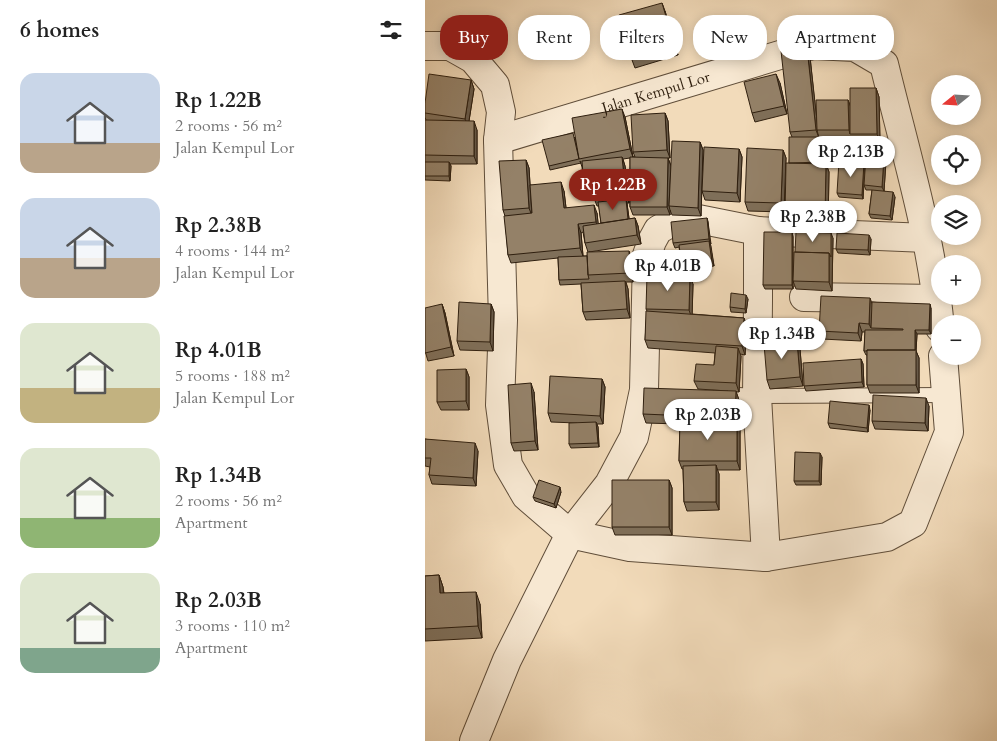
<!DOCTYPE html>
<html lang="en">
<head>
<meta charset="utf-8">
<style>
	body { margin:0; font-family:Cardo,serif; background:#f6f6f6; color:#222; height:100vh; display:flex; flex-direction:column; font-size:19px; white-space:nowrap }
	* { box-sizing:border-box; margin:0 }
	p { font-size:16px; color:#767676 }
	.icon { flex:none; width:28px; height:28px; fill:none; stroke:currentColor; stroke-width:2; stroke-linecap:round; stroke-linejoin:round }
	.map { position:relative; flex:1; overflow:hidden }
	.panel { display:flex; flex-direction:column; background:#fff; width:425px }
	.panel>* { flex:none }
	.top-card { position:absolute; left:15px; top:15px; width:475px; height:45px; display:flex; gap:10px }
	.needle { width:32px; rotate:252deg }
	.tools { position:absolute; left:506px; top:75px; display:grid; gap:10px }
	.tools a { display:grid; place-items:center; width:50px; height:50px; border-radius:50%; background:#fff; box-shadow:0 2px 12px #0003; font-size:25px }
	.price { position:absolute; translate:-50% -42px; padding:0 11px; border-radius:18px; background:#fff; color:#222; font-size:16px; line-height:32px; filter:drop-shadow(0 1px 2px #0008) }
	.price::after { content:''; position:absolute; left:50%; top:30px; width:15px; height:11px; margin-left:-8px; background:inherit; clip-path:polygon(0 0,100% 0,50% 100%) }
	.price.current { background:#8f2418; color:#fff }
	ul { padding:0; list-style:none }
	li { display:flex; align-items:center; gap:15px; height:125px; padding:0 20px }
	li span { display:grid; place-items:center; flex:none; width:140px; height:100px; border-radius:15px; color:#555 }
	li>.icon { margin-inline-start:auto }
	span .icon { width:60px; height:60px; fill:#fffc; stroke-width:1 }
	li b { font-size:21px }
	h2 { display:flex; justify-content:space-between; align-items:center; height:60px; padding:0 20px; font-size:21px }
	.pill { padding:0 18px; border-radius:20px; background:#fff; box-shadow:0 2px 12px #0003; font-size:18px; line-height:45px }
	.pill.current { background:#8f2418; color:#fff }
	main { display:flex; flex:1; min-height:0 }
	.map>svg:first-child { display:block }
</style>
</head>
<body>
<main>
<section class="panel">
<h2>6 homes<svg class="icon" aria-label="filters" viewBox="0 0 24 24"><path d="M4 7h16M4 17h16"/><circle cx="9" cy="7" r="2"/><circle cx="15" cy="17" r="2"/></svg></h2>
<ul>
<li><span style="background:linear-gradient(#c9d6e8 70%,#b9a48a 0)"><svg class="icon" aria-label="home" viewBox="0 0 24 24"><path d="M3 11l9-7 9 7M6 9v11h12V9"/></svg></span><div><b>Rp 1.22B</b><p>2 rooms · 56 m²</p><p>Jalan Kempul Lor</p></div></li>
<li><span style="background:linear-gradient(#c9d6e8 60%,#b9a48a 0)"><svg class="icon" aria-label="home" viewBox="0 0 24 24"><path d="M3 11l9-7 9 7M6 9v11h12V9"/></svg></span><div><b>Rp 2.38B</b><p>4 rooms · 144 m²</p><p>Jalan Kempul Lor</p></div></li>
<li><span style="background:linear-gradient(#dfe7d0 65%,#c2b280 0)"><svg class="icon" aria-label="home" viewBox="0 0 24 24"><path d="M3 11l9-7 9 7M6 9v11h12V9"/></svg></span><div><b>Rp 4.01B</b><p>5 rooms · 188 m²</p><p>Jalan Kempul Lor</p></div></li>
<li><span style="background:linear-gradient(#dfe7d0 70%,#8fb573 0)"><svg class="icon" aria-label="home" viewBox="0 0 24 24"><path d="M3 11l9-7 9 7M6 9v11h12V9"/></svg></span><div><b>Rp 1.34B</b><p>2 rooms · 56 m²</p><p>Apartment</p></div></li>
<li><span style="background:linear-gradient(#dfe7d0 75%,#7fa58c 0)"><svg class="icon" aria-label="home" viewBox="0 0 24 24"><path d="M3 11l9-7 9 7M6 9v11h12V9"/></svg></span><div><b>Rp 2.03B</b><p>3 rooms · 110 m²</p><p>Apartment</p></div></li>
</ul>
</section>
<div class="map">
<svg width="572" height="741" viewBox="0 0 572 741">
	<rect width="100%" height="100%" fill="#f2dbba"/>
	<filter id="stains"><feTurbulence type="fractalNoise" baseFrequency=".004" numOctaves="4"/><feColorMatrix values="0 0 0 0 .2 0 0 0 0 .09 0 0 0 0 .02 0 0 0 .5 -.17"/></filter>
	<radialGradient id="worn" r=".72"><stop offset=".6" stop-color="#630" stop-opacity="0"/><stop offset="1" stop-color="#630" stop-opacity=".3"/></radialGradient>
	<g fill="none" stroke-linecap="round" stroke-linejoin="round">
		<defs>
			<path id="service" d="M295 394 332 396 521 395"/>
			<g id="minor">
				<path d="M0 46H25L48 59 70 85 76 112 73 140 78 320 75 405 83 465 101 496 145 534 205 547 341 557 462 537 488 523 524 432 518 356"/>
				<path id="s1" d="M73 140 388 45 430 47 459 64C480 151 507 238 515 328"/>
				<path d="M333 231V301L332 396 341 557"/>
				<path d="M379 297 512 299"/>
				<path d="M49 741 82 660 145 534 184 484 209 437 219 390 222 255 227 241 233 230 247 222 273 219 333 231 502 238"/>
			</g>
		</defs>
		<use href="#service" stroke="#604e3a" stroke-width="16"/>
		<use href="#minor" stroke="#604e3a" stroke-width="30"/>
		<use href="#service" stroke="#f7e8d2" stroke-width="14"/>
		<use href="#minor" stroke="#f7e8d2" stroke-width="28"/>
	</g>
	<path fill="#7f6f59" stroke="#2f1f0f" fill-rule="evenodd" d="M240 11 253 55 210 68 207 60Z
		M385 57 391 115 423 100 425 105 451 88 454 97 455 142 428 143 427 138 400 139 401 141V164L404 172 403 226 363 225 360 216 364 163 367 137 365 132Z
		M46 80 49 89 44 121 52 130V164H25L26 166 25 181 0 180V120H1L0 117V103Z
		M355 83 362 114 330 122 327 113Z
		M240 113 243 121 245 158H243L246 166 275 142 278 150 276 216 247 215 245 210V215H208L205 207V158L198 159 200 166 204 203H202L204 219 210 218 213 226 216 244 164 252 207 259 208 282H201L203 289 205 318 161 320 158 312 156 284 135 285 134 280 133 258 86 263 83 255 80 216 78 210 101 160 104 168 105 185 139 191 141 208 172 213 173 224 176 223 174 206H172L169 198V194L163 195 159 187 157 167 155 161 156 163 125 170 124 166 150 137 153 152 200 117 208 157H210L208 152ZM158 232 160 243 163 252 162 256H158L156 233Z
		M314 149 317 157 315 202 280 200 277 191Z
		M358 150 361 158 359 212 323 211 320 202Z
		M459 157 461 161 459 191 470 197 467 220 446 218 444 214 447 190H441L439 185Z
		M440 167 438 199 414 197 412 193Z
		M282 218 283 222 285 244 289 266 258 270 257 266 254 247 250 248 248 243Z
		M367 232 368 237V277L370 252 408 238 407 291 371 289 368 281V289H340L338 285Z
		M446 239 445 255 413 253 411 249Z
		M268 284 267 314 319 318 322 326 320 355 315 354 316 356 314 392H311L314 400 313 423 315 429V470H292L294 474V510L262 511 259 502 258 469H257L254 461 255 424 221 423 218 414 303 391 273 389 269 381 289 365 290 353 223 348 220 340 222 311 221 309Z
		M323 299 321 313 306 312 305 307Z
		M447 302 506 308V334H492L491 351 494 358V393H445L442 385V355H441L439 351 440 332H437L436 341 397 339 394 331Z
		M17 304 20 313 29 356 3 361 0 351Z
		M66 304 69 312 68 351 35 350 32 341Z
		M372 341 375 349 378 386 345 389 342 380Z
		M436 359 438 364 439 387 381 391 379 386Z
		M41 369 44 377V410H16L12 402Z
		M177 379 180 387 178 424H172L173 427 174 447 146 448 144 444 152 423 126 422 123 413Z
		M109 392 113 450 89 451 86 443Z
		M504 406 503 431 450 429 447 421Z
		M445 410 443 432 405 428 403 423Z
		M0 439 53 451 51 486 7 484 4 475 5 467 0 466Z
		M397 457 396 485H371L369 481Z
		M244 480 247 488V535H190L187 527Z
		M136 492 131 508 110 501 108 497Z
		M14 575 18 587 19 593 55 604 57 638 0 641V576Z"/>
	<path fill="#685a49" stroke="#2f1f0f" d="M237 3 240 11 253 55 250 47Z
		M382 48 385 57 393 130H392L394 138 391 130Z
		M351 74 355 83 362 114 359 106Z
		M46 80 49 89 43 127 40 119Z
		M451 88 454 97 455 142 452 134Z
		M423 100 426 108 425 134 424 130Z
		M197 109 200 117 208 157 205 149Z
		M240 113 243 121 245 158 242 150Z
		M49 121 52 130V164L49 156Z
		M399 137 401 141V167L399 162Z
		M275 142 278 150 276 216 273 208Z
		M314 149 317 157 315 202 312 193Z
		M358 150 361 158 359 212 356 203Z
		M197 157 200 166 204 203 201 195Z
		M459 157 461 161 459 191 457 187Z
		M243 158 246 166 244 206 245 210V215L242 207Z
		M101 160 104 168 107 216 104 208Z
		M24 162 26 166 25 181 24 176Z
		M439 162 440 167 438 199 437 195Z
		M401 164 404 172 403 226 400 218Z
		M136 182 139 191 142 216 139 208Z
		M468 192 470 197 467 220 465 216Z
		M201 199 202 204 205 225 203 221Z
		M169 205 172 213 174 231 171 222Z
		M210 218 213 226 216 244 212 235Z
		M282 218 283 222 286 244 284 239Z
		M153 224 156 233 158 256 155 248Z
		M367 232 368 237V289L367 285Z
		M406 233 408 238 407 291 404 282V253Z
		M444 235 446 239 445 255 443 250Z
		M284 241 286 246 289 266 287 262Z
		M204 251 207 259 208 282 205 273Z
		M265 276 268 284 267 319 264 310Z
		M200 281 203 289 205 318 202 309Z
		M321 295 323 299 321 313 320 309Z
		M445 298 448 306 446 328 444 324Z
		M17 304 20 313 29 356 26 347Z
		M66 304 69 312 68 351 65 342Z
		M505 304 506 308V334L504 330Z
		M319 318 322 326 320 355 317 346Z
		M434 323 437 332 436 341 433 333Z
		M490 330 492 334 491 351 494 358V393L491 385 490 352Z
		M372 341 375 349 378 386 375 377Z
		M313 348 316 356 314 392 311 383Z
		M436 359 438 364 439 387 437 382Z
		M41 369 44 377V410L41 401Z
		M177 379 180 387 178 424 175 416Z
		M106 383 109 392 113 450 110 441Z
		M311 391 314 400 313 423 315 429V470L312 461V424L310 418Z
		M501 398 504 406 503 431 500 423Z
		M444 405 445 410 443 432 442 428Z
		M171 422 173 427 174 447 173 443Z
		M50 443 53 451 51 486 48 478Z
		M395 453 397 457 396 485 394 481Z
		M291 465 294 474V510L291 502Z
		M244 480 247 488V535L244 527Z
		M135 487 136 492 131 508 129 504Z
		M14 575 18 587 19 605 15 593Z
		M51 592 55 604 57 638 53 626Z"/>
	<path fill="#948168" stroke="#2f1f0f" d="M237 3 250 47 207 60 194 15Z
		M382 48 391 130 365 132 356 51Z
		M4 74 46 80 40 119 0 113V103Z
		M351 74 359 106 327 113 319 82Z
		M425 88H451L452 134H425Z
		M391 100H423L424 130H392Z
		M197 109 205 149 154 159 147 118Z
		M240 113 242 150 208 152 206 115Z
		M0 120 49 121V156L0 155Z
		M148 133 154 159 124 166 117 140Z
		M364 137H399V162L364 163Z
		M247 141 275 142 273 208 244 206Z
		M279 147 314 149 312 193 277 191Z
		M322 148 358 150 356 203 320 202Z
		M441 156 459 157 457 187 439 185Z
		M197 157 201 195 169 198 168 186 159 187 157 161Z
		M205 157 243 158 242 207H205Z
		M101 160 104 208 78 210 74 161Z
		M414 161 439 162 437 195 412 193Z
		M0 162H24V176H0Z
		M361 163 401 164 400 218 360 216Z
		M136 182 139 208 169 205 171 222 153 224 155 248 83 255 79 216 107 213 105 185Z
		M447 190 468 192 465 216 444 214Z
		M201 199 203 219 176 223 173 202Z
		M210 218 212 235 160 243 158 226Z
		M282 218 284 239 248 243 246 222Z
		M339 232H367V285H338Z
		M371 232 406 233V257L404 253 370 252Z
		M412 233 444 235 443 250 411 249Z
		M284 241 287 262 257 266 254 245Z
		M204 251 205 273 163 275 162 252Z
		M369 252 404 253V282L368 281Z
		M162 256 163 275 164 279 134 280 133 257Z
		M222 275 265 276 264 310 221 309Z
		M200 281 202 309 158 312 156 283Z
		M306 293 321 295 320 309 305 307Z
		M396 296 445 298 444 324 434 323 433 333 394 331Z
		M34 302 66 304 65 342 32 341Z
		M447 302 505 304 504 330H490V350H442V351H439L440 330H478V329L446 328Z
		M17 304 26 347 0 353V308Z
		M221 311 319 318 317 346 220 340Z
		M372 341 375 377 342 380 339 344Z
		M291 346 313 348 311 383 269 381 271 364 289 365Z
		M442 350H491V385H442Z
		M436 359 437 382 379 386 378 363Z
		M41 369V401L12 402V370Z
		M125 376 177 379 175 416 123 413Z
		M106 383 110 441 86 443 83 385Z
		M219 388 311 391 310 418 218 414Z
		M448 395 501 398 500 423 447 421Z
		M405 401 444 405 442 428 403 423Z
		M255 420 312 421V461H254Z
		M171 422 173 443 144 444V423Z
		M0 439 50 443 48 478 4 475 6 458H0Z
		M370 452 395 453 394 481H369Z
		M291 465V502H259L258 466Z
		M114 480 135 487 129 504 108 497Z
		M187 480H244V527H187Z
		M14 575 15 593 51 592 53 626 0 629V576Z"/>
	<g text-anchor="middle" dominant-baseline="central" stroke-width="4" stroke-linejoin="round" paint-order="stroke">
		<g font-size="15" fill="#2f1f0f" stroke="#f7e8d2">
			<text stroke="none"><textPath href="#s1" startOffset="165">Jalan Kempul Lor</textPath></text>
		</g>
	</g>
	<rect width="100%" height="100%" filter="url(#stains)"/>
	<rect width="100%" height="100%" fill="url(#worn)"/>
</svg>
<div class="tools">
<a><svg class="needle" viewBox="-14 -14 28 28"><path d="M0-13l5 13h-10z" fill="#e53935"/><path d="M0 13l5-13h-10z" fill="#767676"/></svg></a>
<a><svg class="icon" aria-label="locate" viewBox="0 0 24 24"><circle cx="12" cy="12" r="6"/><path d="M12 2v4M12 18v4M2 12h4M18 12h4"/></svg></a>
<a><svg class="icon" aria-label="layers" viewBox="0 0 24 24"><path d="M12 4l9 5-9 5-9-5zM3 14l9 5 9-5"/></svg></a>
<a>+</a>
<a>−</a>
</div>
<b class="price" style="left:426px;top:178px">Rp 2.13B</b>
<b class="price current" style="left:188px;top:211px">Rp 1.22B</b>
<b class="price" style="left:388px;top:243px">Rp 2.38B</b>
<b class="price" style="left:243px;top:292px">Rp 4.01B</b>
<b class="price" style="left:357px;top:360px">Rp 1.34B</b>
<b class="price" style="left:283px;top:441px">Rp 2.03B</b>
<div class="top-card">
<a class="pill current">Buy</a>
<a class="pill">Rent</a>
<a class="pill">Filters</a>
<a class="pill">New</a>
<a class="pill">Apartment</a>
</div>
</div>
</main>
</body>
</html>
